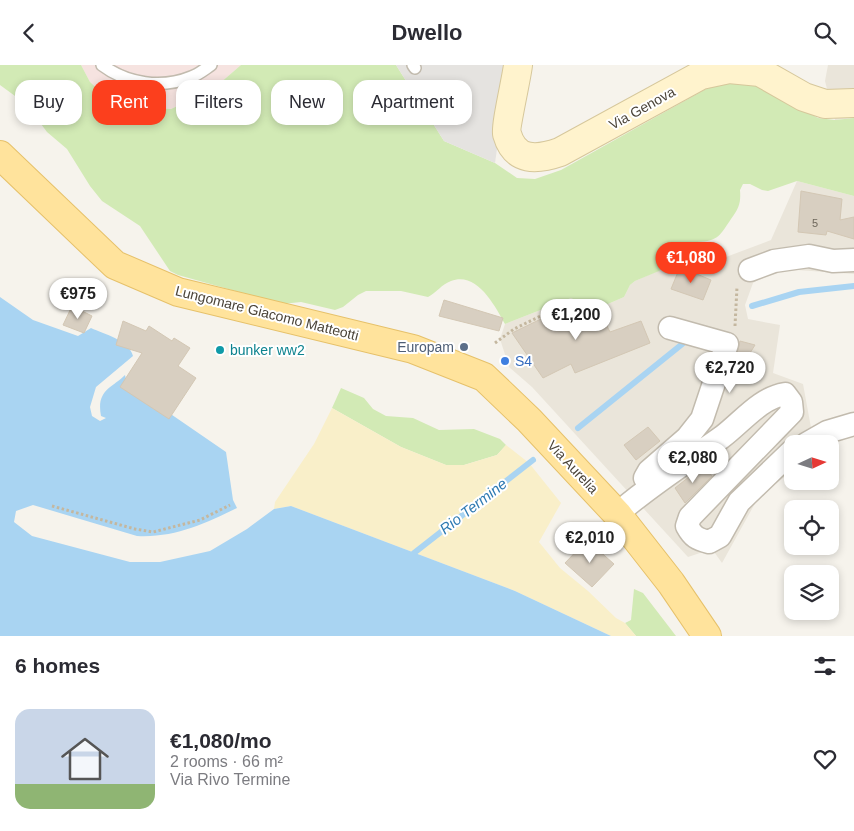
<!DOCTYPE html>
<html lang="en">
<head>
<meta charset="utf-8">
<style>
	body { margin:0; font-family:Helvetica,sans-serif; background:#f7f7f7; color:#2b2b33; height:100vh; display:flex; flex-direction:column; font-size:19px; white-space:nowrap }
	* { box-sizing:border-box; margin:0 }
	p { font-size:16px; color:#7c7c81 }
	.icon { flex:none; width:28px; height:28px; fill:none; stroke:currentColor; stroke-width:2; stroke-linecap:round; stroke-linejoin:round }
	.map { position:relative; height:571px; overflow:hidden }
	.drawer { display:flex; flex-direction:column; background:#fff; flex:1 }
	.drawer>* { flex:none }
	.guide { position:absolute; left:15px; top:15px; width:500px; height:45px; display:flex; gap:10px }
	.needle { width:32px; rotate:86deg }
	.buttons { position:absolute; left:784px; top:370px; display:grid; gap:10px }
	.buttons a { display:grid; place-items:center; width:55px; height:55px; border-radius:10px; background:#fff; box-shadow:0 2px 8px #0003; font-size:25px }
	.price { position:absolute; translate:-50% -42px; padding:0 11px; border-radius:18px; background:#fff; color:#222; font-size:16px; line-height:32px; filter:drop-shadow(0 1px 2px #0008) }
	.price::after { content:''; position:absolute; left:50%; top:30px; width:15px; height:11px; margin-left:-8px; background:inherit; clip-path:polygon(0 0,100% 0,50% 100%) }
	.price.active { background:#fc3f1d; color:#fff }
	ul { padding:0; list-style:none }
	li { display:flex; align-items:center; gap:15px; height:125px; padding:0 15px }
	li+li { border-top:1px solid #e1e1e2 }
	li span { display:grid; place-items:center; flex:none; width:140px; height:100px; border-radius:15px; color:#555 }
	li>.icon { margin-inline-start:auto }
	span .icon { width:60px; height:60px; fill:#fffc; stroke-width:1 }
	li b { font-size:21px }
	h2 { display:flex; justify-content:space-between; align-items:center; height:60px; padding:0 15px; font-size:21px }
	.chip { padding:0 18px; border-radius:15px; background:#fff; box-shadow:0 2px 8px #0003; font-size:18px; line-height:45px }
	.chip.active { background:#fc3f1d; color:#fff }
	header { display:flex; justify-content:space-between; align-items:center; height:65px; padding:0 15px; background:#fff; font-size:22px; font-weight:700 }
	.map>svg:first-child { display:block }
</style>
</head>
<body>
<header><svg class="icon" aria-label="back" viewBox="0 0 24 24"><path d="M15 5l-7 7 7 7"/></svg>Dwello<svg class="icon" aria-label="search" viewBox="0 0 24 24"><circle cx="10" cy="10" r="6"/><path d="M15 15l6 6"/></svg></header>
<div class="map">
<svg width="854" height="571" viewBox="0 0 854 571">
	<rect width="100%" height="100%" fill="#f6f3ec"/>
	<path fill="#eae5da" d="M828 0H854V53L835 55 825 16Z
		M797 116 854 131V209L797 205 768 208 753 218 745 240 748 254 780 260 773 308 803 319 814 379H792V406L758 433 722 498 712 484 688 492 532 322 509 302 500 274 505 259 571 233 587 241 601 242 624 232 630 220 635 216 664 203 673 192 685 187 726 192 771 175Z"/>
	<path fill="#f6e3e0" d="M81 0H241L212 25 171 44 116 41 90 17Z"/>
	<path fill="#d2eab5" d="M0 0H81L90 17 116 41 171 44 212 25 241 0H396L444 76 495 98 517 113 535 114 561 105 706 24 731 16 753 18 818 53 835 55 854 53V131L797 116 768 126 762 125 750 119H743L740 125C741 138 739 143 731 154 720 170 719 176 697 177L693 182 673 192 659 206 635 216 630 220 624 232 601 242 587 241 571 233 505 259C495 241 477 206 451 216 442 219 436 228 428 232L401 226H366L358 230 343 242 335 245 301 237 282 239 178 210 170 206 140 161 102 136 90 121 67 84 47 67 26 39 0 20Z
		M341 323 364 333 373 344 386 351 413 353 439 365 474 364 500 374 506 380 497 390 464 400H446L401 382 332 343Z
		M634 524 643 528 676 571H636L625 558 631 555Z"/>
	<path fill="#f9efc9" d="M332 343 401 382 446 400H464L497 390 506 380 529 398 561 438 539 477 560 503 588 526 616 553 625 558 636 571H611L515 526 291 441 274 444 275 437 314 379Z"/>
	<path fill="#e5e3e0" d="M396 0H509L495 98 444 76Z"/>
	<path fill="#a9d4f2" d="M0 232 33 255 78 271 91 263C104 269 129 275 133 291L96 322 90 342 92 351 100 356 106 353 101 351C96 325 112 323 125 310L127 319 226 387 233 435 237 443C204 459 174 473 137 471L33 440 16 446 14 457 32 471 130 497H160L210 486 247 464 274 444 291 441 515 526 611 571H0Z"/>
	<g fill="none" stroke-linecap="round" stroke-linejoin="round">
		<path stroke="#a9d4f2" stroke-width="6" d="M752 241 799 227 854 221
			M578 363 686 276
			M414 488 533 395"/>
	</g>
	<path fill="#d8cfc1" stroke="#d3c7b4" d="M801 126 842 134 840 155 854 152V174L827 166 826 170 798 167Z
		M680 202 711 215 703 235 671 224Z
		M444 235 503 253 499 266 439 251Z
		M572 239 580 258 601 249 610 267 641 256 650 278 575 308 571 299 543 313 512 268Z
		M72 241 92 251 84 268 63 260Z
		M123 256 146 266 149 261 172 276 174 273 190 283 178 301 196 313 169 354 120 322 142 288 116 280Z
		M740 276 755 280 740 304 734 300Z
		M648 362 660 376 636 395 624 380Z
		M699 404 702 407 706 404 712 411 685 438 675 423Z
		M587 475 614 499 592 522 565 498Z"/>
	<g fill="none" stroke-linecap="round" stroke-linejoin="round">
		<defs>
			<path id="lane" d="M102 0C127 19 162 24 191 12 198 10 205 4 211 0
				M413 0 415 3"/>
			<path id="street" d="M750 205 774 196 809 191 833 196 854 195
				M806 379 827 367 854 359
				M645 413 649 406 687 373 702 354 727 279 670 263
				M617 449C650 420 687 397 722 372 742 357 760 333 785 329L791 337 792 347 690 452 687 461C693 472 697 474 709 477L720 471 739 437 792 386"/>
			<path id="secondary" d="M518 0C517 11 505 62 507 69 515 97 537 95 560 87L701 10 729 4 760 7 804 32 825 39 854 38"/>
			<path id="primary" d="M0 90 115 200 178 227 413 284 484 312 529 355 617 449 671 518 707 571"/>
		</defs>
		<use href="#lane" stroke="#c2bbae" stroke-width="14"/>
		<use href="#street" stroke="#c2bbae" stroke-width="25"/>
		<use href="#secondary" stroke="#d6c79b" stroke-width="30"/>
		<use href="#primary" stroke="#e6c16a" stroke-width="30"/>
		<path stroke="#c4b79f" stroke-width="3" stroke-dasharray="2.5 2.5" stroke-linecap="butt" d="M735 261 737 222
			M495 278 514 264 553 245
			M52 441 135 464 153 467 200 455 230 440"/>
		<use href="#lane" stroke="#fff" stroke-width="11"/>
		<use href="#street" stroke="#fff" stroke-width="22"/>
		<use href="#secondary" stroke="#fff3cd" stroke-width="28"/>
		<use href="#primary" stroke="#ffe39c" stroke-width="28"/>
	</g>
	<circle fill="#5c6f8a" stroke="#fff" stroke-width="2" cx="464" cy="282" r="5"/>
	<circle fill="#0f9aa8" stroke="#fff" stroke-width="2" cx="220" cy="285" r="5"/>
	<circle fill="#3f7fe0" stroke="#fff" stroke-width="2" cx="505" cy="296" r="5"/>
	<g text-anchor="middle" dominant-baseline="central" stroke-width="4" stroke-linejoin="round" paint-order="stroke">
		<g font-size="11" fill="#6e675b">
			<text x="815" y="158">5</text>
		</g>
		<g font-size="14" fill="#4b4439" stroke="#fff">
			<text transform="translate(642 43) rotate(-29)">Via Genova</text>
			<text transform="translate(267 248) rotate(14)">Lungomare Giacomo Matteotti</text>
			<text transform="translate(573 402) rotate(47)">Via Aurelia</text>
		</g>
		<g font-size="14" fill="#4e5e75" stroke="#fff" text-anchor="end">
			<text x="454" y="282">Europam</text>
		</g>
		<g font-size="14" fill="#0d838f" stroke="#fff" text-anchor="start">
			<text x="230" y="285">bunker ww2</text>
		</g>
		<g font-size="14" fill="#366cbe" stroke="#fff" text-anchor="start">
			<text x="515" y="296">S4</text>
		</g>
		<g font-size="15" font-style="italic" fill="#2e7ab2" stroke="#fff">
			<text transform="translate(473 441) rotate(-38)">Rio Termine</text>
		</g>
	</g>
</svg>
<div class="buttons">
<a><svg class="needle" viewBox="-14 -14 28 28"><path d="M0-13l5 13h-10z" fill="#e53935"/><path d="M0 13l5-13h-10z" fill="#7c7c81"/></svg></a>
<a><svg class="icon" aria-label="locate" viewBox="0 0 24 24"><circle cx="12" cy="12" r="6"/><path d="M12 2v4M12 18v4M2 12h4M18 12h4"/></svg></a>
<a><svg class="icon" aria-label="layers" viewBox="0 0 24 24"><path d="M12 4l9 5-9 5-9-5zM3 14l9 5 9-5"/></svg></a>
</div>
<b class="price active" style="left:691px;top:219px">€1,080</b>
<b class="price" style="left:78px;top:255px">€975</b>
<b class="price" style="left:576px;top:276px">€1,200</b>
<b class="price" style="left:730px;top:329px">€2,720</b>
<b class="price" style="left:693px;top:419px">€2,080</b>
<b class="price" style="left:590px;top:499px">€2,010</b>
<div class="guide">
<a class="chip">Buy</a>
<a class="chip active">Rent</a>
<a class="chip">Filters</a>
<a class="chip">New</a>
<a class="chip">Apartment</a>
</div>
</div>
<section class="drawer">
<h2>6 homes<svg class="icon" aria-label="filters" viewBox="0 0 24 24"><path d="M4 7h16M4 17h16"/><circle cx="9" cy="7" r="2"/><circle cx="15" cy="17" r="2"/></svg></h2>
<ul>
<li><span style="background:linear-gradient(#c9d6e8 75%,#8fb573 0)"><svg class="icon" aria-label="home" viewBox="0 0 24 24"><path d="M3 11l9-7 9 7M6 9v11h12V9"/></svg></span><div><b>€1,080/mo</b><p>2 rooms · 66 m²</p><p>Via Rivo Termine</p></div><svg class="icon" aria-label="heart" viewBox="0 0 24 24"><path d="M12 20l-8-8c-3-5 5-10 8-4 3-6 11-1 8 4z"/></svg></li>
</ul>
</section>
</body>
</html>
